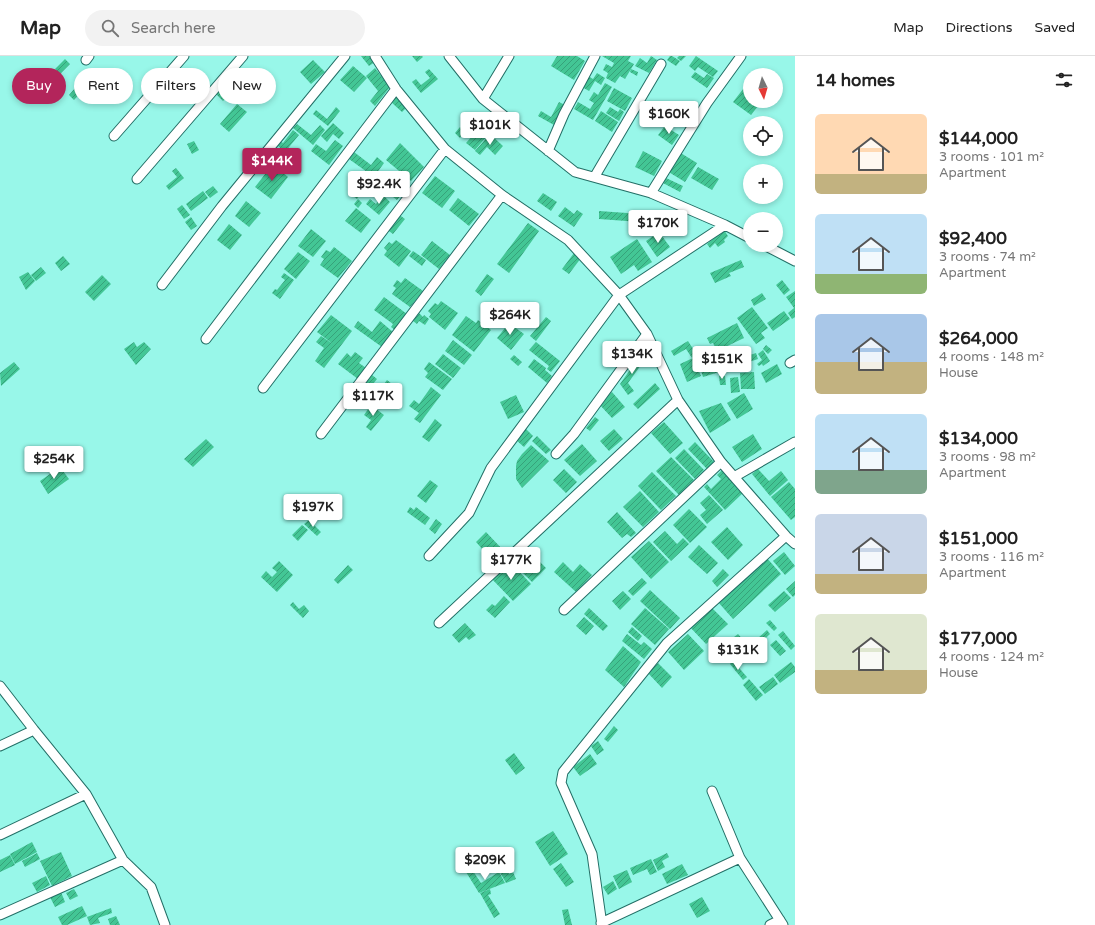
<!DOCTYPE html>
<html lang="en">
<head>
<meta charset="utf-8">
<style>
	body { margin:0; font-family:"Varela Round",sans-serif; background:#f2f2f2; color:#222; height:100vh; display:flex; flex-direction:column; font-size:15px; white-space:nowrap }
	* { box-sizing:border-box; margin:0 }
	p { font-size:13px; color:#767676 }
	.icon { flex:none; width:22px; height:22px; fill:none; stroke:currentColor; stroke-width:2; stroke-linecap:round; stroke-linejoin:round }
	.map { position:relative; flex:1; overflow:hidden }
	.side { display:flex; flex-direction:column; background:#fff; width:300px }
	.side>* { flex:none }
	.guide { position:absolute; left:12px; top:12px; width:380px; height:36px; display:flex; gap:8px }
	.needle { width:26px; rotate:175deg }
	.buttons { position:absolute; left:743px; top:12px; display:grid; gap:8px }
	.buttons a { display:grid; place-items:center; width:40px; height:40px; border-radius:50%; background:#fff; box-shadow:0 2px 6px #0003; font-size:20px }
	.price { position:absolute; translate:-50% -34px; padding:0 9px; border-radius:4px; background:#fff; color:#222; font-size:13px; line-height:26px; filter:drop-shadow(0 1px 2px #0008) }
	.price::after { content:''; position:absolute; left:50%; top:24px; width:12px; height:9px; margin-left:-6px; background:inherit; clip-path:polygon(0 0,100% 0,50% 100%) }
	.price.active { background:#b3255b; color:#fff }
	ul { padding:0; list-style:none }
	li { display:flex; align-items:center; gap:12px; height:100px; padding:0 20px }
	li span { display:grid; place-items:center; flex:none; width:112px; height:80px; border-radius:6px; color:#555 }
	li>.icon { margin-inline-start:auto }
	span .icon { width:48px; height:48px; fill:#fffc; stroke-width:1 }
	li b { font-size:17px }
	h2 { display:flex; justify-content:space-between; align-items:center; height:48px; padding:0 20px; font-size:17px }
	.chip { padding:0 14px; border-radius:18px; background:#fff; box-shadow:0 2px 6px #0003; font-size:14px; line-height:36px }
	.chip.active { background:#b3255b; color:#fff }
	header { display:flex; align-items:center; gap:24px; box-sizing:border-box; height:56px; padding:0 20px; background:#fff; border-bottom:1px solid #e0e0e0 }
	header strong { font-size:19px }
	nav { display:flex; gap:22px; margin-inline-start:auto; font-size:14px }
	.search { width:280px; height:36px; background:#f2f2f2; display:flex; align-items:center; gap:10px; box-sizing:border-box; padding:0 14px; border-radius:22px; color:#767676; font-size:15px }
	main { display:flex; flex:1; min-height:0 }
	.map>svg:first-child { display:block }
</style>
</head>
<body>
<header>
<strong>Map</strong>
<div class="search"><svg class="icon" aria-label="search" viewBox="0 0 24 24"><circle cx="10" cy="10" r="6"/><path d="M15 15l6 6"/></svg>Search here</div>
<nav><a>Map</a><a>Directions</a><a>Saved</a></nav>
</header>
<main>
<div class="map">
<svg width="795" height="869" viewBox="0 0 795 869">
	<defs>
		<pattern id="building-hatch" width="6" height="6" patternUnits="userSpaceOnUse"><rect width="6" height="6" fill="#43c695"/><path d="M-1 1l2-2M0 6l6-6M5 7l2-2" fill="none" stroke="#36a27a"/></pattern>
	</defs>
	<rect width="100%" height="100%" fill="#98f7e9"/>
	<path fill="url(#building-hatch)" d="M361 0H370L375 6 369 10Z
		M412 0H422L423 1 417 6Z
		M557 0H577L585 5 574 24 551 10Z
		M602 0H631L628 5 634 8 625 23 620 20 615 27 606 22 608 17 603 14 606 8 612 11 614 7Z
		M651 0 657 4 649 17 635 10 640 2 647 7Z
		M670 0H672L680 5 676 10 667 4Z
		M679 0H686L681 5 677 2Z
		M696 0 718 15 713 21 698 11 695 15 689 10Z
		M65 3 70 8 60 18 55 13Z
		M313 4 325 16 311 28 300 16Z
		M353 10 367 22 354 36 340 24Z
		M375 12 390 31 375 50 370 45 378 35 366 20Z
		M429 13 438 23 421 37 412 26 416 23 421 29 430 22 425 16Z
		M631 13 638 16 637 20 630 16Z
		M695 16 704 22 707 18 714 22 707 32 691 21Z
		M597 17 605 22 601 29 595 25 589 35 582 31 588 20 593 23Z
		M82 24 88 29 74 44 69 39Z
		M605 27 612 31 593 64 574 53 578 46 590 53 594 47 589 44 594 36 598 39Z
		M747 28 750 30V45H762L751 59 733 46Z
		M614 32 632 42 625 55 607 45Z
		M220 33 228 40 223 45 215 37Z
		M397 40 408 50 402 56 391 46Z
		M559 46 565 49 554 69 538 60 541 55 551 61Z
		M237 48 247 56 229 76 220 68Z
		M336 51 340 55 328 70 313 58 316 54 327 63Z
		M610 51 618 56 620 53 624 56 619 65 606 57Z
		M601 55 618 66 612 76 595 65Z
		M333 67 344 77 339 83 333 78 327 86 321 80Z
		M297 68 311 79 320 69 325 74 313 89 293 72Z
		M665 70 679 79 672 89 658 79Z
		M460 71 465 76 460 82 455 77Z
		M480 71 488 79 475 94 466 87Z
		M293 74 299 79 285 96 277 89 280 85 283 87Z
		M490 78 503 90 495 99 487 91 480 99 475 95Z
		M335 84 343 90 329 109 311 95 316 88 326 95Z
		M194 85 199 94 192 98 187 88Z
		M400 87 424 111 411 125 386 104Z
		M643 95 662 105 654 120 635 111Z
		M354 96 371 109 377 101 384 107 374 121 349 103Z
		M679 96 697 107 685 126 667 115Z
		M273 108 288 121 271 143 255 131Z
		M698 111 719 123 712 134 691 122Z
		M176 112 184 122 169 134 166 130 177 121 172 115Z
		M366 117 372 122 357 143 350 138Z
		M435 120 455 135 442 152 422 137Z
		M666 122 683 130 680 136 663 127Z
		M385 125 396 134 403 126 408 130 397 144 380 131Z
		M213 130 218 136 210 142 205 136Z
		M203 135 208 142 191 155 186 148Z
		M543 137 557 146 551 155 537 145Z
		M383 139 390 146 379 159 366 148 370 143 376 148Z
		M458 142 479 158 469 170 449 154Z
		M358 143 362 147 358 152 354 148Z
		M246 145 261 157 249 171 235 160Z
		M182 149 190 159 184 163 177 153Z
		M565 151 574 158 577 154 583 158 574 171 558 160Z
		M356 152 371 164 361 177 345 165Z
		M599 155 641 158 640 166 599 163Z
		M398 158 405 163 393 178 386 173Z
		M191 161 197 170 191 174 185 166Z
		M528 167 539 175 509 217 497 208Z
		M229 168 242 179 230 194 217 184Z
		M311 173 326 185 313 201 298 190Z
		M724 174 728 180 724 184 725 186 718 191 715 187 710 192 707 188Z
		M659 176 670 191 657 201 646 185Z
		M637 183 652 206 638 215 634 209 621 218 610 201Z
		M396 184 411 195 399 211 384 199 387 195 384 192 389 186 392 188Z
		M432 185 450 199 439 213 421 199Z
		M334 191 352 205 338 222 320 209 324 203 321 201 326 194 330 196Z
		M413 195 426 204 422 210 409 200Z
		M298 196 310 205 296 223 284 213Z
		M574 197 581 202 569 218 562 213Z
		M63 200 70 208 61 215 55 207Z
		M741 204 744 211 729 217 731 220 715 227 710 217Z
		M41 211 46 217 36 225 31 219Z
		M28 216 35 225 26 234 19 221Z
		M284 217 294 224 280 243 272 237 275 233 277 234 285 224 281 221Z
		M487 218 494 223 481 240 475 235Z
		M102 219 111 228 94 245 85 236Z
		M405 222 423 235 410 251 392 238 396 232 393 230 397 224 401 227Z
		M782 224 790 234 784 239 776 229Z
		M795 235V261L792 263 788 257 794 252 786 241Z
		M762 237 766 243 754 250 751 244Z
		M384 241 407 258 395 274 391 271 393 268 374 254Z
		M441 245 458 257 445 274 429 261 431 258 428 255 435 247 438 249Z
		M752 251 768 272 761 277 765 282 756 288 737 262Z
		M493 255 499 260 490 272 484 267Z
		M784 255 790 263 773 275 767 267Z
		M419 257 423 261 424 259 429 263 425 269 419 265 417 268 413 265Z
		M331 259 352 275 324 312 315 305 324 292 316 286 321 280 333 288 317 276Z
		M466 260 476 267 478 264 491 274 474 296 452 279Z
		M546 261 551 265 536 285 530 280Z
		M358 265 372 276 380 265 393 276 382 291 354 271Z
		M509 267 524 278 511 294 497 282Z
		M737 267 744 282 717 295 713 287 710 288 707 282Z
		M453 284 472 299 464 309 445 295Z
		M688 285 697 299 692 302 686 293 674 300 671 295Z
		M134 286 137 291 144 286 151 293 136 309 124 293Z
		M536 286 560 305 551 316 547 313 549 310 529 294Z
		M766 289 772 294 768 298 763 293Z
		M763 294 770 305 763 310 762 308 759 310 757 308 762 304 758 298Z
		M355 296 363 302 359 307 366 312 358 323 338 308 347 297 351 301Z
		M756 297 758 303 734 311 732 305Z
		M443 298 461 312 453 322 435 308Z
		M641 298 646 302 628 327 634 335 628 339 620 328Z
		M514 299 522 306 518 310 510 303Z
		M728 299 732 312 703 321 700 311 720 304 719 302Z
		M693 302 701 320 687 326 680 308Z
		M534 303 546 312 545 314 552 320 547 327 528 311Z
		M14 306 20 313 1 330 0 317Z
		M429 306 452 323 443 334 425 321 428 317 424 313Z
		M777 308 782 318 766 327 761 317Z
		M754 316 755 333H741L740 317Z
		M372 319 377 323 365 338 360 334Z
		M719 320H725L726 329H720Z
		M738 321 740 336 731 337 730 322Z
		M387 324 402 336 389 353 374 341Z
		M655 327 660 333 638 353 633 348Z
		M431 331 441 339 420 367 414 363 419 357 409 350 414 344 419 348Z
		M612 336 625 351 612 362 599 348Z
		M744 337 753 353 737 363 727 347Z
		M362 339 371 344 368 350 359 345Z
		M516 339 524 356 508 363 500 346Z
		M721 347 731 364 710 377 699 355Z
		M371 349 384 359 371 375 366 371 371 364 364 359Z
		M595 361 599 364 590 375 586 372Z
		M435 363 442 369 429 386 422 381Z
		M664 366 683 387 670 398 651 377Z
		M525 372 533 380 524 391 515 383Z
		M614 373 623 383 609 395 600 385Z
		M753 378 762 393 742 406 732 391Z
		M537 380 551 394 546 398 532 385Z
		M206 383 214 391 193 411 184 403Z
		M695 386 714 406 707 413 688 393Z
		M582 388 597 405 580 420 564 404Z
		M531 389 549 405 522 432 516 423V410L517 405 522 398Z
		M684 393 704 414 695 423 675 402Z
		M49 395 59 409 54 412 44 398Z
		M671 401 694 424 679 439 656 415Z
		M60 411 69 423 48 438 40 425Z
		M564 413 577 426 566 437 553 424Z
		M723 413 744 436 725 454 704 431 707 428 711 433 721 423 717 419Z
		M758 413 769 425 781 415 788 424 770 440 752 418Z
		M652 416 676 440 661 454 638 430Z
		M430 424 438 430 426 447 417 440Z
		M789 426 795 433V461L791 464 771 441Z
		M640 435 659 456 643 471 623 451Z
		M709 439 723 454 707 468 700 459 706 454 700 447Z
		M410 451 414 454 416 451 430 462 425 469 407 456Z
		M689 453 707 471 690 487 673 469Z
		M617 456 636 477 631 481 627 478 622 482 607 466Z
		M436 463 442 468 435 478 429 473Z
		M309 464 321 476 317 480 304 468Z
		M302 469 308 474 298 485 292 479Z
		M727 471 743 489 728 504 711 486Z
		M665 475 677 488 683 482 689 488 671 505 653 486Z
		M486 476 503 494 492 504 476 486Z
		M649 485 669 506 651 523 631 501Z
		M699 489 718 507 707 518 688 501Z
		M526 492 546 512 532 526 512 506Z
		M784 496 795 510 785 519 773 505Z
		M766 501 781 518 733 563 718 546Z
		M279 505 293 519 277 536 261 521 266 515 272 521 277 516 272 512Z
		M509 505 531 528 513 545 491 522Z
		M563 506 573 516 580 508 592 519 576 536 554 516Z
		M348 509 353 514 338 528 334 524Z
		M723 513 729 519 717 531 712 525Z
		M642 522 647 527 633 540 628 535Z
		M795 525V539L793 541 786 533Z
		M650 534 680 562 670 573 640 545Z
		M623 535 631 543 620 554 612 545Z
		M784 535 791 542 775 556 768 549Z
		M504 540 510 546 495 562 486 554 492 548 495 550Z
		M293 546 299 553 304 549 309 555 303 562 290 549Z
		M710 550 728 568 706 588 689 570Z
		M589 552 608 570 603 575 584 558Z
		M645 552 669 573 655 589 631 568Z
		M584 561 594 570 586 579 576 570Z
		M770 564 777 572 774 575 766 567Z
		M465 567 476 579 469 584 466 581 459 587 452 579Z
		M632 571 642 580 638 585 628 576Z
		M767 574 770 578 753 594 749 590Z
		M783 575 795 590 791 594 778 579Z
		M627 578 641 589 644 586 652 593 644 603 622 585Z
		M688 578 704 595 684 614 668 596Z
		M738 578 745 586 737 593 730 584Z
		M776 584 786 595 780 600 770 589Z
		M623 590 641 606 624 631 605 614Z
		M733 605 747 621 743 624 730 608Z
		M791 606 795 611V616L780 627 774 619Z
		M658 607 672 621 662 632 648 617Z
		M773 621 778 628 765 638 759 631Z
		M749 623 763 639 756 645 743 629Z
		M614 670 618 674 608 686 604 683Z
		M598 685 604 694 597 699 591 690Z
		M514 697 525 712 516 719 505 704Z
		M590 698 597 708 580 720 573 711Z
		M553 775 568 798 550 810 535 786Z
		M32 786 37 796 15 808 10 798Z
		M498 792 502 798 498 800 509 818 513 816 516 823 506 827 489 797Z
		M61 796 72 820 52 830 40 805Z
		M37 797 40 803 25 811 22 805Z
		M667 797 669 801 662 805 665 811 658 815 653 804Z
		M10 799 15 809 0 816V804Z
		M651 803 657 816 650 819 647 813 633 819 630 812Z
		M561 807 574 826 566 831 553 813Z
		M682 808 688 819 667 828 662 818Z
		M471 812 481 827 499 816 505 827 479 837 466 816Z
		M627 814 632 826 619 833 613 820Z
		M46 820 50 829 37 836 32 827Z
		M613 825 617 833 608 839 603 831Z
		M74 833 78 840 70 844 66 837Z
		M490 833 491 838 488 839 500 858 494 862 480 837Z
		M61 836 65 846 55 851 50 841Z
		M702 841 710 855 697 862 689 848Z
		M82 850 87 860 67 869H62L58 861Z
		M111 852 112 857 98 862 100 867 90 869 87 861Z
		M568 853 572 869H565L562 854Z
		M116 860 120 869H110L108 863Z"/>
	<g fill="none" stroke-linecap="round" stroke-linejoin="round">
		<defs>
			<path id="minor" d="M375 0 396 33 445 93 502 139 568 184 619 239 647 278 678 344 721 406 786 480 795 488
				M449 0 483 43 575 116 651 137 725 169 750 182
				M86 4 89 0
				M483 43 509 0
				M114 80 184 0
				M548 95 564 58 595 0
				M595 120 661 8
				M137 123 243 0
				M651 137 707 47 741 0
				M764 189 795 205
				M162 229 222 150 345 0
				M206 283 396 33
				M790 307 795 304
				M263 332 445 93
				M321 378 502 139
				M556 398 574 378 647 278
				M734 421 795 386
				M429 500 469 457 491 412 619 239 725 169
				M564 554 721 406
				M439 567 678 344
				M0 630 34 674 86 738 123 804 151 831 165 869
				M0 690 34 674
				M712 735 740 802 783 869
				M0 779 86 738
				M0 859 123 804
				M601 867 740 802
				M602 869 592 798 561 727 563 716 667 587 786 480
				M770 869 780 864"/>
		</defs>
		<use href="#minor" stroke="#236f66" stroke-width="11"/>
		<use href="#minor" stroke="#fff" stroke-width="9"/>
	</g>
</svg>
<div class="buttons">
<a><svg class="needle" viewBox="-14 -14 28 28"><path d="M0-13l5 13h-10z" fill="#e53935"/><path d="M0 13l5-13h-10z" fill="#767676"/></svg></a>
<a><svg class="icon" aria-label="locate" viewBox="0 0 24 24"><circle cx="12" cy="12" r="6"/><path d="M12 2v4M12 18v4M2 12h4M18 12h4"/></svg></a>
<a>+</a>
<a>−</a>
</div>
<b class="price" style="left:669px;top:79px">$160K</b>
<b class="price" style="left:490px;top:90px">$101K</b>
<b class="price active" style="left:272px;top:126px">$144K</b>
<b class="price" style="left:379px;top:149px">$92.4K</b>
<b class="price" style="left:658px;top:188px">$170K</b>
<b class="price" style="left:510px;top:280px">$264K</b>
<b class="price" style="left:632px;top:319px">$134K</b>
<b class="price" style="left:722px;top:324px">$151K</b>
<b class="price" style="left:373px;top:361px">$117K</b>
<b class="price" style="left:54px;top:424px">$254K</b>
<b class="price" style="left:313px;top:472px">$197K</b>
<b class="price" style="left:511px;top:525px">$177K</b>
<b class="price" style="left:738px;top:615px">$131K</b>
<b class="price" style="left:485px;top:825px">$209K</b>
<div class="guide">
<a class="chip active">Buy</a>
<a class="chip">Rent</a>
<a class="chip">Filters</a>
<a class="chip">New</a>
</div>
</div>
<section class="side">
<h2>14 homes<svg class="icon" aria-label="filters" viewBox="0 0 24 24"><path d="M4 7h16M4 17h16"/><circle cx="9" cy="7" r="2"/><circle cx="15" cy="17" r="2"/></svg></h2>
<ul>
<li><span style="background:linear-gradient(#ffd9b3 75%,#c2b280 0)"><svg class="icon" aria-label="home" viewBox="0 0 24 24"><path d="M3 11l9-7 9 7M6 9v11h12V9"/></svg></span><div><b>$144,000</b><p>3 rooms · 101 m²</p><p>Apartment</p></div></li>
<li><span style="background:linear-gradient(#bfe0f5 75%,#8fb573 0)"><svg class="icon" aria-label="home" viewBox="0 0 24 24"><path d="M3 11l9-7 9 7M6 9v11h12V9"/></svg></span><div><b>$92,400</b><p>3 rooms · 74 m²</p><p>Apartment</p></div></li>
<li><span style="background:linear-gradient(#a9c7e8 60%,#c2b280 0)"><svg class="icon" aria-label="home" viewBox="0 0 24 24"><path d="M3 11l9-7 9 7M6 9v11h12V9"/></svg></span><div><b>$264,000</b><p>4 rooms · 148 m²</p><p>House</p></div></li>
<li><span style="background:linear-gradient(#bfe0f5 70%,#7fa58c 0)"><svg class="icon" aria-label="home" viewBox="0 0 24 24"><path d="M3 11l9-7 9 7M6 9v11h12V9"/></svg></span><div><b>$134,000</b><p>3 rooms · 98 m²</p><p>Apartment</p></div></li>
<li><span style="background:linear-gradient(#c9d6e8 75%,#c2b280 0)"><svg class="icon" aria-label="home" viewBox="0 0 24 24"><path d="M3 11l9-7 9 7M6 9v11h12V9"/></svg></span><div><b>$151,000</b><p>3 rooms · 116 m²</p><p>Apartment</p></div></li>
<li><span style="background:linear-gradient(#dfe7d0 70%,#c2b280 0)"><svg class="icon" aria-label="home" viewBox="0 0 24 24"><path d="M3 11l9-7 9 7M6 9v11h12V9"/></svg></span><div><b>$177,000</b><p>4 rooms · 124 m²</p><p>House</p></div></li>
</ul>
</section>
</main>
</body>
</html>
